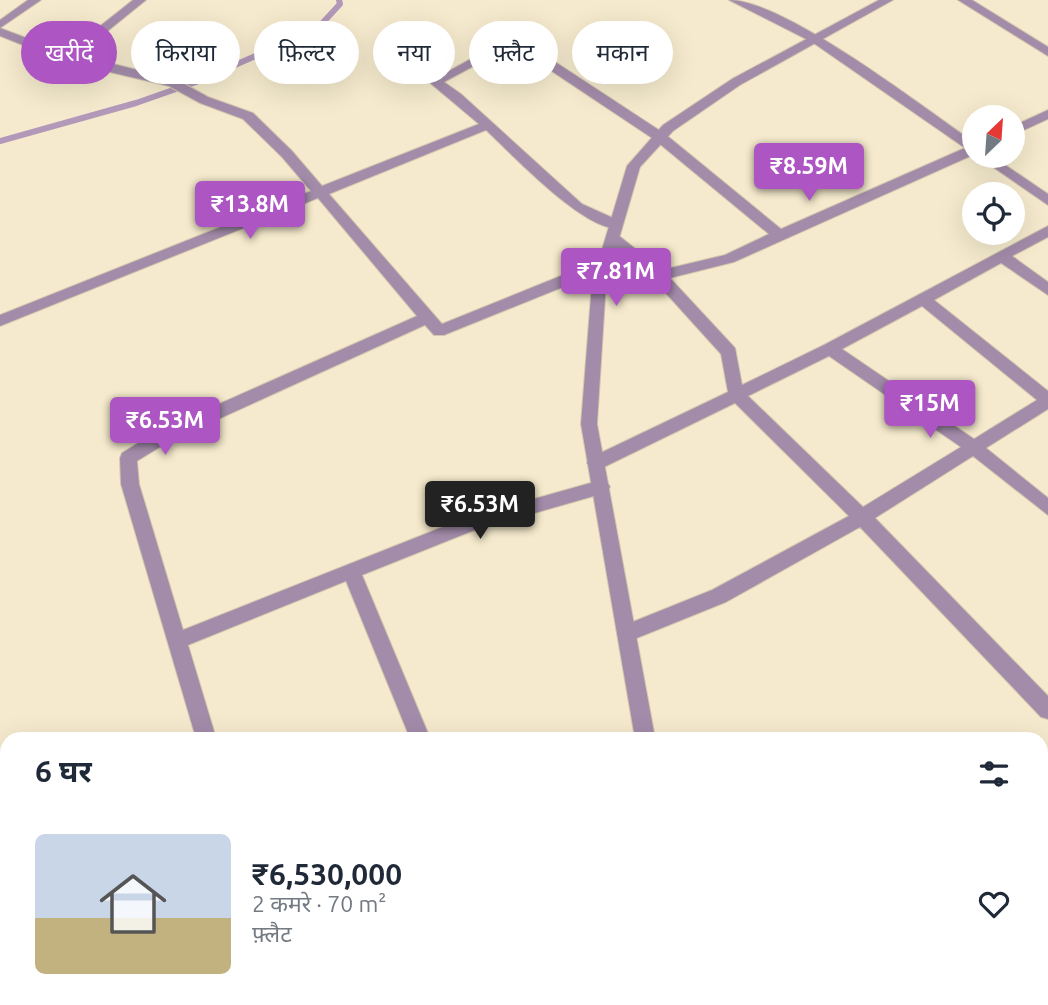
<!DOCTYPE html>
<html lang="hi">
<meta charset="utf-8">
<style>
body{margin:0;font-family:Ubuntu,"Noto Sans Devanagari",sans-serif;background:#f2f2f3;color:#1f2937;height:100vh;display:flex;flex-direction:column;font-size:26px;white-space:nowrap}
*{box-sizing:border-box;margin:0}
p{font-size:23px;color:#747a83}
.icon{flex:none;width:38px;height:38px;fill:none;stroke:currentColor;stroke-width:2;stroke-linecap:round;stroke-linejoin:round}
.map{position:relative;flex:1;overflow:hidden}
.panel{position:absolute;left:0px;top:732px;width:1048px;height:275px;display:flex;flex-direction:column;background:#fff;border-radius:21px 21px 0 0;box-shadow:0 7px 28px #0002}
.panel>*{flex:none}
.top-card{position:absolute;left:21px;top:21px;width:1006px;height:63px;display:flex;gap:14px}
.needle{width:46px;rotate:25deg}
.controls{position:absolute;left:962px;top:105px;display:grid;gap:14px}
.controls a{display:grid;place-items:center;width:63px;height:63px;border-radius:50%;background:#fff;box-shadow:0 7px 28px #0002;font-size:35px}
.price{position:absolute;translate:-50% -60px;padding:0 16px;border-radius:7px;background:#ac55c3;color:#fff;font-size:23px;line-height:46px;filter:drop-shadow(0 2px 4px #0008)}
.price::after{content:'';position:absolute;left:50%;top:42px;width:21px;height:16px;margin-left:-10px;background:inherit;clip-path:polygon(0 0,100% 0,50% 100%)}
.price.active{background:#222;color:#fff}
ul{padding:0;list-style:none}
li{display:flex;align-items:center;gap:21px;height:175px;padding:0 35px}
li+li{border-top:2px solid #e0e1e3}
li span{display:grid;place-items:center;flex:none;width:196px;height:140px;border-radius:10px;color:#555}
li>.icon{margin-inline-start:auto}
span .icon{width:84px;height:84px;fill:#fffc;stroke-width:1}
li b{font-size:30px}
h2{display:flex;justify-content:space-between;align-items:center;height:84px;padding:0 35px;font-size:30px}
.chip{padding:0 24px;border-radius:32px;background:#fff;box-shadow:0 7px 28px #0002;font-size:24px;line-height:63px}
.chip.active{background:#ac55c3;color:#fff}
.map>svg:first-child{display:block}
</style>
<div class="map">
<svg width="1048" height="1005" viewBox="0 0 1048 1005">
<rect width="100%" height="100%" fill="#f5eacd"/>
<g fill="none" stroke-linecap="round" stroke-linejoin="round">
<polyline stroke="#b298b9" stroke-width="6" points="0,141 136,103 196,82 317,29 340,4 339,0"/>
<g stroke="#d1c7ad" stroke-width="2">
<g id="minor">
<polygon points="28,0 41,0 0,28 0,20"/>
<path d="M133 0H146L78 55 177 80 208 97 253 113 292 151 322 186 479 124 429 82 509 38 537 50 665 134 781 229 965 148 812 42 729 0C785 0 924 108 975 143V154L734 262 670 278 735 348 742 385 824 345 1048 226V237L1012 256 1048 282V295L1001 263 934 300 1048 391V409L986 448 1048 498V515L973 456 875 518 1048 696V719L1041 717 860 527 726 602 627 642 620 639 617 633 620 627 712 590 849 516 735 403 602 468H590L587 463 590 458 728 392 721 354 654 280 608 241V235H618L662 270 725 255 769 234 655 140 529 56 509 47 444 82 461 94 582 204 622 222V228C588 236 511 153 486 130L329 194 442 324 600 260H610V268L444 335H434L425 325 168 442 137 461 139 484 183 630 463 519 601 480 607 482 610 487 607 492 601 494 472 531 362 575 430 738H410L346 581 188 645 216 738H196L121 484 120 458 122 453 156 432 417 316 318 198 0 326V315L311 191 282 157 243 119 200 103 169 86 63 61 0 36V28L66 53ZM922 306 1037 400 974 439 842 349ZM829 356 961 447 863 507 748 396Z"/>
<polygon points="958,0 972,0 1048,47 1048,56"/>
<polygon points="1048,110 1048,119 1013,135 1013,126"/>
<polygon points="977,156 992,156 1048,194 1048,205"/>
<polygon points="1048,877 1048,901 1041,904 1041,880"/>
<polygon points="278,999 313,999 310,1005 281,1005"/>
<polygon points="891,999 938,999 941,1005 888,1005"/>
</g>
</g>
<g stroke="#d1c7ad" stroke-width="2">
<g id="tertiary">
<polygon points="879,0 893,0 740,85 673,131 640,167 606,283 597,424 655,738 635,738 581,424 592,283 627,166 663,125 732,79"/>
<polygon points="695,999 719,999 720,1005 696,1005"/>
</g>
</g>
<use href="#minor" fill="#a38caa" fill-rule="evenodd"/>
<use href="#tertiary" fill="#a38caa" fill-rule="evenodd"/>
</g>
</svg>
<div class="controls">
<a><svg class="needle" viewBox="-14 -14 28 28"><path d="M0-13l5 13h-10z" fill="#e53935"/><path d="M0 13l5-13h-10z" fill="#747a83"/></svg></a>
<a><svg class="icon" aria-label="locate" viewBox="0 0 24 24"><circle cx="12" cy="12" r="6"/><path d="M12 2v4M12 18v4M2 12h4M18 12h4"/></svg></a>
</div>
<b class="price" style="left:809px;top:203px">₹8.59M</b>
<b class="price" style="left:250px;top:241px">₹13.8M</b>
<b class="price" style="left:616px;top:308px">₹7.81M</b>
<b class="price" style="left:930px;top:440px">₹15M</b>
<b class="price" style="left:165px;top:457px">₹6.53M</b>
<b class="price active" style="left:480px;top:541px">₹6.53M</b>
<div class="top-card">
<a class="chip active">खरीदें</a>
<a class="chip">किराया</a>
<a class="chip">फ़िल्टर</a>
<a class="chip">नया</a>
<a class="chip">फ़्लैट</a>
<a class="chip">मकान</a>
</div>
<section class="panel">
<h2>6 घर<svg class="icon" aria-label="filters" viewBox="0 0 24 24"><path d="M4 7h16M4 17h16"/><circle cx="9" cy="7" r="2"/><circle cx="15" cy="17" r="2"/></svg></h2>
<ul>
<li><span style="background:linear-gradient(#c9d6e8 60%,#c2b280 0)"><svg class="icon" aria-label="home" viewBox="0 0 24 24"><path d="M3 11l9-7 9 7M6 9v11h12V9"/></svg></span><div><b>₹6,530,000</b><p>2 कमरे · 70 m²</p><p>फ़्लैट</p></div><svg class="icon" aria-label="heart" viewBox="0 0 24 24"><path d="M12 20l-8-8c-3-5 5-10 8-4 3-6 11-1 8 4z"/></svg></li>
</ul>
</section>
</div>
